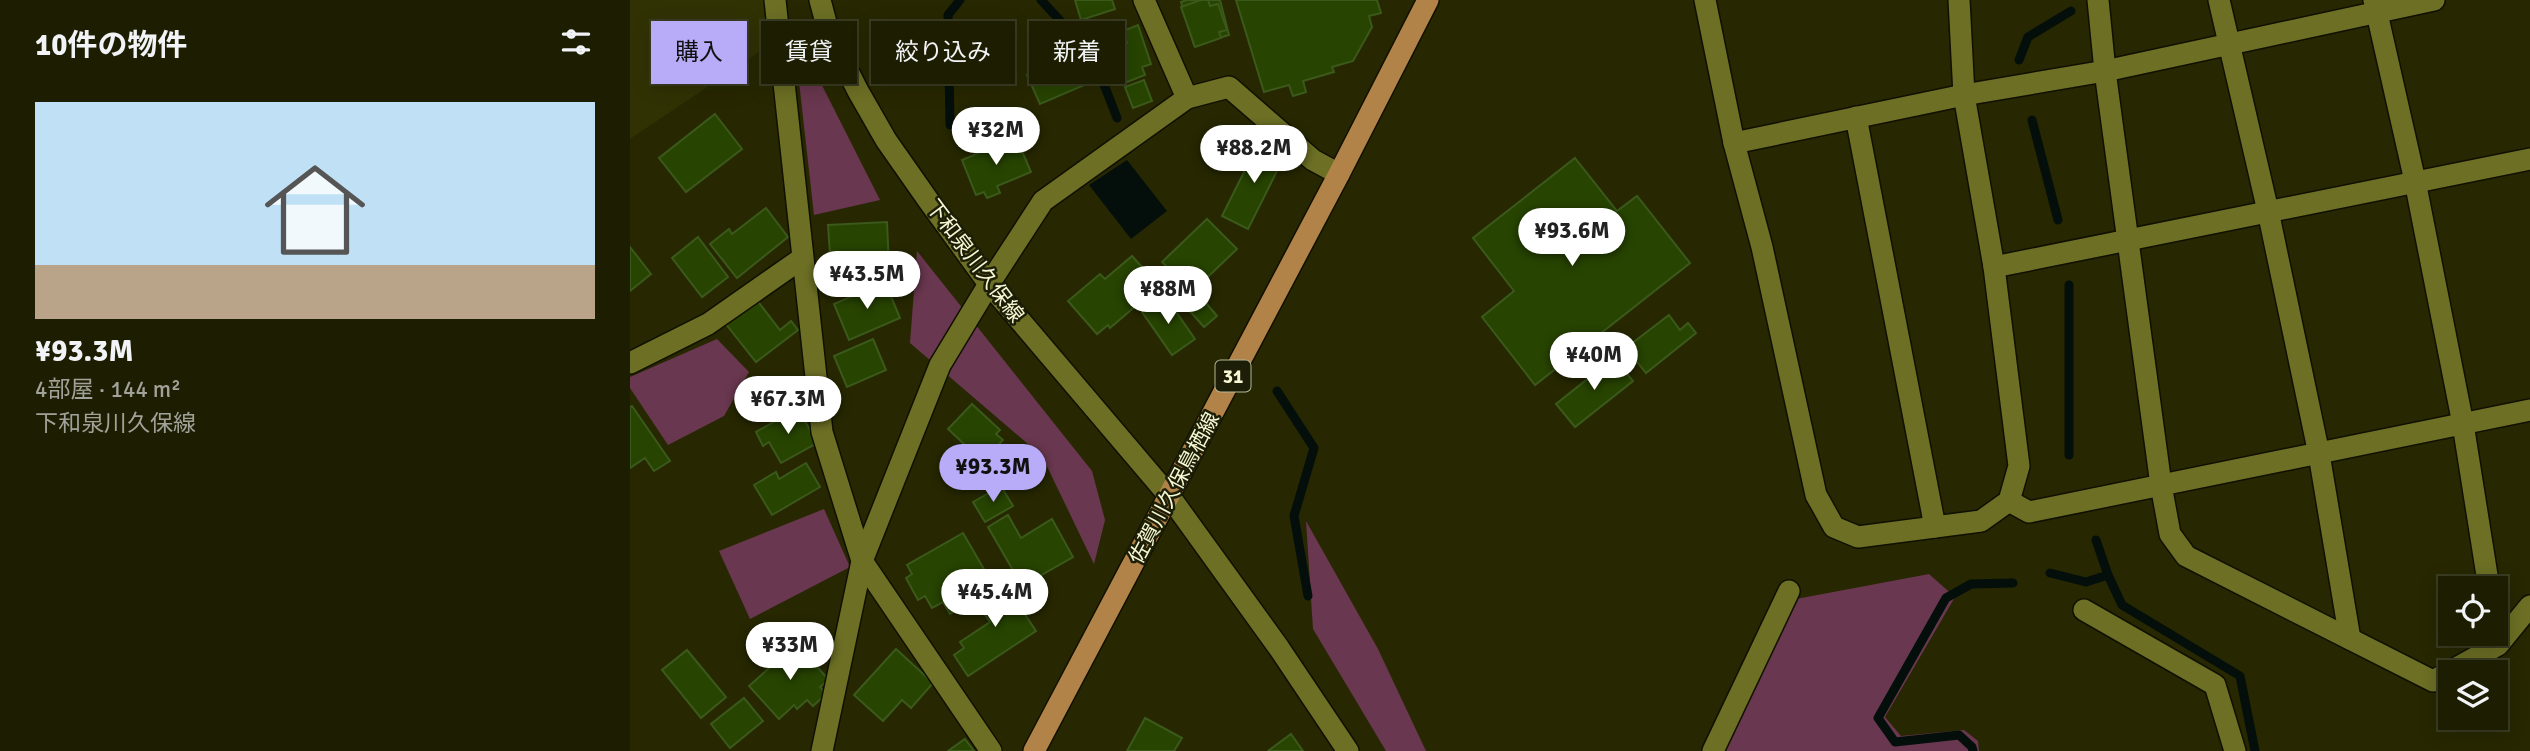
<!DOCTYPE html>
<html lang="ja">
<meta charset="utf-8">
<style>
body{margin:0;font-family:Signika,"Noto Sans JP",sans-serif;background:#25270b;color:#f1f3f6;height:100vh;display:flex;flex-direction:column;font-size:26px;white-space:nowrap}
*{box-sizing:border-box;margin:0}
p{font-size:23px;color:#a0a299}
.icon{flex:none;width:38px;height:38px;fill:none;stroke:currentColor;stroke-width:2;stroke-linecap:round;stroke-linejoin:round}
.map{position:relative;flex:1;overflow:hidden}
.details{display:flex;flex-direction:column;background:#1d1e01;width:630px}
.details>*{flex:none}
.hud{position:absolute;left:21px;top:21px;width:665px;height:63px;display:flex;gap:14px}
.fabs{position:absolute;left:1808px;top:576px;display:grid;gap:14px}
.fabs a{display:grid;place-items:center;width:70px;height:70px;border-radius:0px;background:#1d1e01;box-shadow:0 4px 18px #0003,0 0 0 2px #3b3c23;font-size:35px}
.price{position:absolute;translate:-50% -60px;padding:0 16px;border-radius:24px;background:#fff;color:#222;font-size:23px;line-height:46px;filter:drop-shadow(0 2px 4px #0008)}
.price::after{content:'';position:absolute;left:50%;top:42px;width:21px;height:16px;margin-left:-10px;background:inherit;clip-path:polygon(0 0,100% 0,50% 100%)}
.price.on{background:#b8abf7;color:#111}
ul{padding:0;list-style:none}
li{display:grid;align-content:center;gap:14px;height:371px;padding:0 35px}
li+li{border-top:2px solid #3b3c23}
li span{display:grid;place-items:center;height:217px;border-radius:0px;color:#555}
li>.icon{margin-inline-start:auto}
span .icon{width:126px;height:126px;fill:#fffc;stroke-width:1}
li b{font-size:30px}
h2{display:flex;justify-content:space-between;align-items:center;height:84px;padding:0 35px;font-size:30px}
.pill{padding:0 24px;border-radius:0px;background:#1d1e01;box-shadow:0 4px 18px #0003,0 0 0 2px #3b3c23;font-size:24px;line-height:63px}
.pill.on{background:#b8abf7;color:#111}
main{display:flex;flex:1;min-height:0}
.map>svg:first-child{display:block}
</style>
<main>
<section class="details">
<h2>10件の物件<svg class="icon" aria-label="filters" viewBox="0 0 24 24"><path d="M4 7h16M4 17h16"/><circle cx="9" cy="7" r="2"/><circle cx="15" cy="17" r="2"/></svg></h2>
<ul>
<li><span style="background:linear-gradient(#bfe0f5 75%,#b9a48a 0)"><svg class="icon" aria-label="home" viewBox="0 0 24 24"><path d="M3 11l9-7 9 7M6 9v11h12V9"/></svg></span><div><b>¥93.3M</b><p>4部屋 · 144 m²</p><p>下和泉川久保線</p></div></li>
</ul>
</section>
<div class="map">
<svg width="1900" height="751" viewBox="0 0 1900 751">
<rect width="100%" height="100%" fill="#272801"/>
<polygon fill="#313204" points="0,0 137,0 141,44 0,139"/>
<g fill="#69374f">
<polygon points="163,28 250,200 184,215"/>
<polygon points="287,251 462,471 475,520 464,564 412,456 280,343"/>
<polygon points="87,339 119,372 94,416 38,445 0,388 0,377"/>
<polygon points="194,509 220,567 120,619 89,551"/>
<polygon points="676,521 748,649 796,751 756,751 683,629"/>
<polygon points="1299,574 1325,597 1255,717 1271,736 1334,730 1348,741 1349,751 1094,751 1166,599"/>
</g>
<polygon fill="#040f0b" points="497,160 537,211 501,239 459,185"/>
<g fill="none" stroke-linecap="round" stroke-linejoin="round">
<g stroke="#040f0b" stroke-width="9">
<polyline points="411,0 463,56 487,118"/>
<polyline points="1389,60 1398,37 1441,11"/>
<polyline points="1402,120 1428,220"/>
<polyline points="320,125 318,15 330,0"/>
<polyline points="1439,285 1439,455"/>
<polyline points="647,391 684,448 664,516 678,596"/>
<polyline points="1466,540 1478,575 1492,605 1610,676 1625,751"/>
<polyline points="1420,573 1456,582 1478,575"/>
<polyline points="1343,751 1342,747 1329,735 1265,742 1248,718 1316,598 1341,584 1383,583"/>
</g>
</g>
<g fill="#274400" stroke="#3b591a" stroke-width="2">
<polygon points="445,0 482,0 485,9 451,20"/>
<polygon points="557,0 590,0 599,35 564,45 551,2"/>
<polygon points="571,0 578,0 580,6 588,4 597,30 589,32 591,38 565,47 551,7"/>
<polygon points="606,0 747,0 751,13 739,16 742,27 723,61 702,67 704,72 673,81 676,92 663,96 659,85 634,92"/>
<polygon points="508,25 521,64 512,67 515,75 492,84 480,49 497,43 493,31"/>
<polygon points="445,50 459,83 410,104 397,75 411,68 410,65"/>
<polygon points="514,80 522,101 503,108 495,87"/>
<polygon points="85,114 112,149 56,192 29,158"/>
<polygon points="386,137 401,172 367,186 370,193 357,198 354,192 346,195 332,160"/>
<polygon points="630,140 656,153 618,229 592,216"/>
<polygon points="945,158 987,211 1007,196 1060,263 905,385 852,317 884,291 843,238"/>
<polygon points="136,208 158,237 107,278 80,244 99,229 102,234"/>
<polygon points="577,219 607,249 562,292 532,262"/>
<polygon points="257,222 259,267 229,268 228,252 200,254 198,225"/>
<polygon points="68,237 98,277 72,297 42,258"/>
<polygon points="0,247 21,274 0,291"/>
<polygon points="502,256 529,286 480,328 478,325 467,334 438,301 470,274 475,279"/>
<polygon points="255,282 270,318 219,340 204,304"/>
<polygon points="535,296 565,339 542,355 512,312"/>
<polygon points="571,297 587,316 574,327 558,309"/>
<polygon points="126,299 150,330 161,321 168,330 126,362 95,323"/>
<polygon points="1039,315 1050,330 1058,323 1066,333 1016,373 996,348"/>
<polygon points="243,339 256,370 217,387 204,356"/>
<polygon points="984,358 1003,381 945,427 926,404"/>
<polygon points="342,404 370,430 366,434 373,440 353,461 349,457 343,464 328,450 334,444 318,429"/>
<polygon points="2,406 40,461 24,471 15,458 0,468 0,407"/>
<polygon points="168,408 187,443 151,463 139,442 133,446 126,432"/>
<polygon points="176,463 190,487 142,515 124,485 146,472 149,479"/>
<polygon points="371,486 383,506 355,522 343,502"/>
<polygon points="378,515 391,538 422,519 443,557 392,586 358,527"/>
<polygon points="333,533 358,576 341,585 349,598 320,614 313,602 302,608 295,596 288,600 276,578 282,574 277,565"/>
<polygon points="370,577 406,631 338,676 324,655 334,648 330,642 360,622 346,602 357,595 353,589"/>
<polygon points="166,644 199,680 190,687 196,694 183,706 177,700 167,709 164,705 149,719 119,686 146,662 141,656 152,646 158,652"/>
<polygon points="266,649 303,683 281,708 272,700 253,721 224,695"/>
<polygon points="57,650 96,697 71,718 32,670"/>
<polygon points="114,698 133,721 100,748 81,724"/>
<polygon points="515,718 552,738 544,751 497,751"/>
<polygon points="661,734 673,751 638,751"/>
<polygon points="335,739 344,751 318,751"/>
</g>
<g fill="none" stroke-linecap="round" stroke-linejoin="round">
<g stroke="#101000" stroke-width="24">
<g id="minor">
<polyline points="145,0 192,432 232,561 361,751"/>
<polyline points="190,0 199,34 228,91 256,140 298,200 359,284 540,497 649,648 718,751"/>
<polyline points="1075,0 1104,143 1132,247 1186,495 1204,527 1228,537 1351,521 1379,501 1389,466 1364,267 1334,95 1329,0"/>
<polyline points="1468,0 1475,71 1531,485 1540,534 1556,556 1803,681 1868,645 1900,606"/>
<polyline points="1589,0 1638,211 1689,454 1720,639"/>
<polyline points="1744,0 1785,181 1833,424 1859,588"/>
<polyline points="557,98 599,87 683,160 709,174"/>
<polyline points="1226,117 1305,527"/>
<polyline points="1104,143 1334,95 1475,71 1804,0"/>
<polyline points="1364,267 1900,159"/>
<polyline points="0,363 78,324 171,259"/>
<polyline points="1379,501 1399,512 1900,410"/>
<polyline points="1454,610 1585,685 1605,751"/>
<polyline points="192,751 232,561 310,365 359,284 413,201 557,98 514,0"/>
<polyline points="1083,751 1159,591"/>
</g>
</g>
<g stroke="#101000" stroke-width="24">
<polyline id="major" points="404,751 709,174 798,0"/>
</g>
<use href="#minor" stroke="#6c6f24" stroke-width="21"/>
<use href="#major" stroke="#b28349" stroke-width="21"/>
</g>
<g text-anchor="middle" stroke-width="5" stroke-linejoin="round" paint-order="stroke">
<rect fill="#1d1e07" stroke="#b4b796" stroke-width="2" x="585.5" y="360.5" width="35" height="31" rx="5"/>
<g font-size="19" font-weight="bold" fill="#f5f8d3">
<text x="603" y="383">31</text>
</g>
<g font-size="21" fill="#f5f8d3" stroke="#1d1e07">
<text transform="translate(345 261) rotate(53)" y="7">下和泉川久保線</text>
<text transform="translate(544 488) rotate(-62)" y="7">佐賀川久保鳥栖線</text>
</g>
</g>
</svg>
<div class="fabs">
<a><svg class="icon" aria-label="locate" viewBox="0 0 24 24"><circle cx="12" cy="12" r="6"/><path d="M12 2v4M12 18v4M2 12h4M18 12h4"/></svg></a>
<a><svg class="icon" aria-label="layers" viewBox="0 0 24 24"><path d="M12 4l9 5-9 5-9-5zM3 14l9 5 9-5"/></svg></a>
</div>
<b class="price" style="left:366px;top:167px">¥32M</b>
<b class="price" style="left:624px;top:185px">¥88.2M</b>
<b class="price" style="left:942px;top:268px">¥93.6M</b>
<b class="price" style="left:237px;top:311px">¥43.5M</b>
<b class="price" style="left:538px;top:326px">¥88M</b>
<b class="price" style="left:964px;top:392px">¥40M</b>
<b class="price" style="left:158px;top:436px">¥67.3M</b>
<b class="price on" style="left:363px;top:504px">¥93.3M</b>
<b class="price" style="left:365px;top:629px">¥45.4M</b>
<b class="price" style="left:160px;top:682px">¥33M</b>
<div class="hud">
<a class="pill on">購入</a>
<a class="pill">賃貸</a>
<a class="pill">絞り込み</a>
<a class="pill">新着</a>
</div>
</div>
</main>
